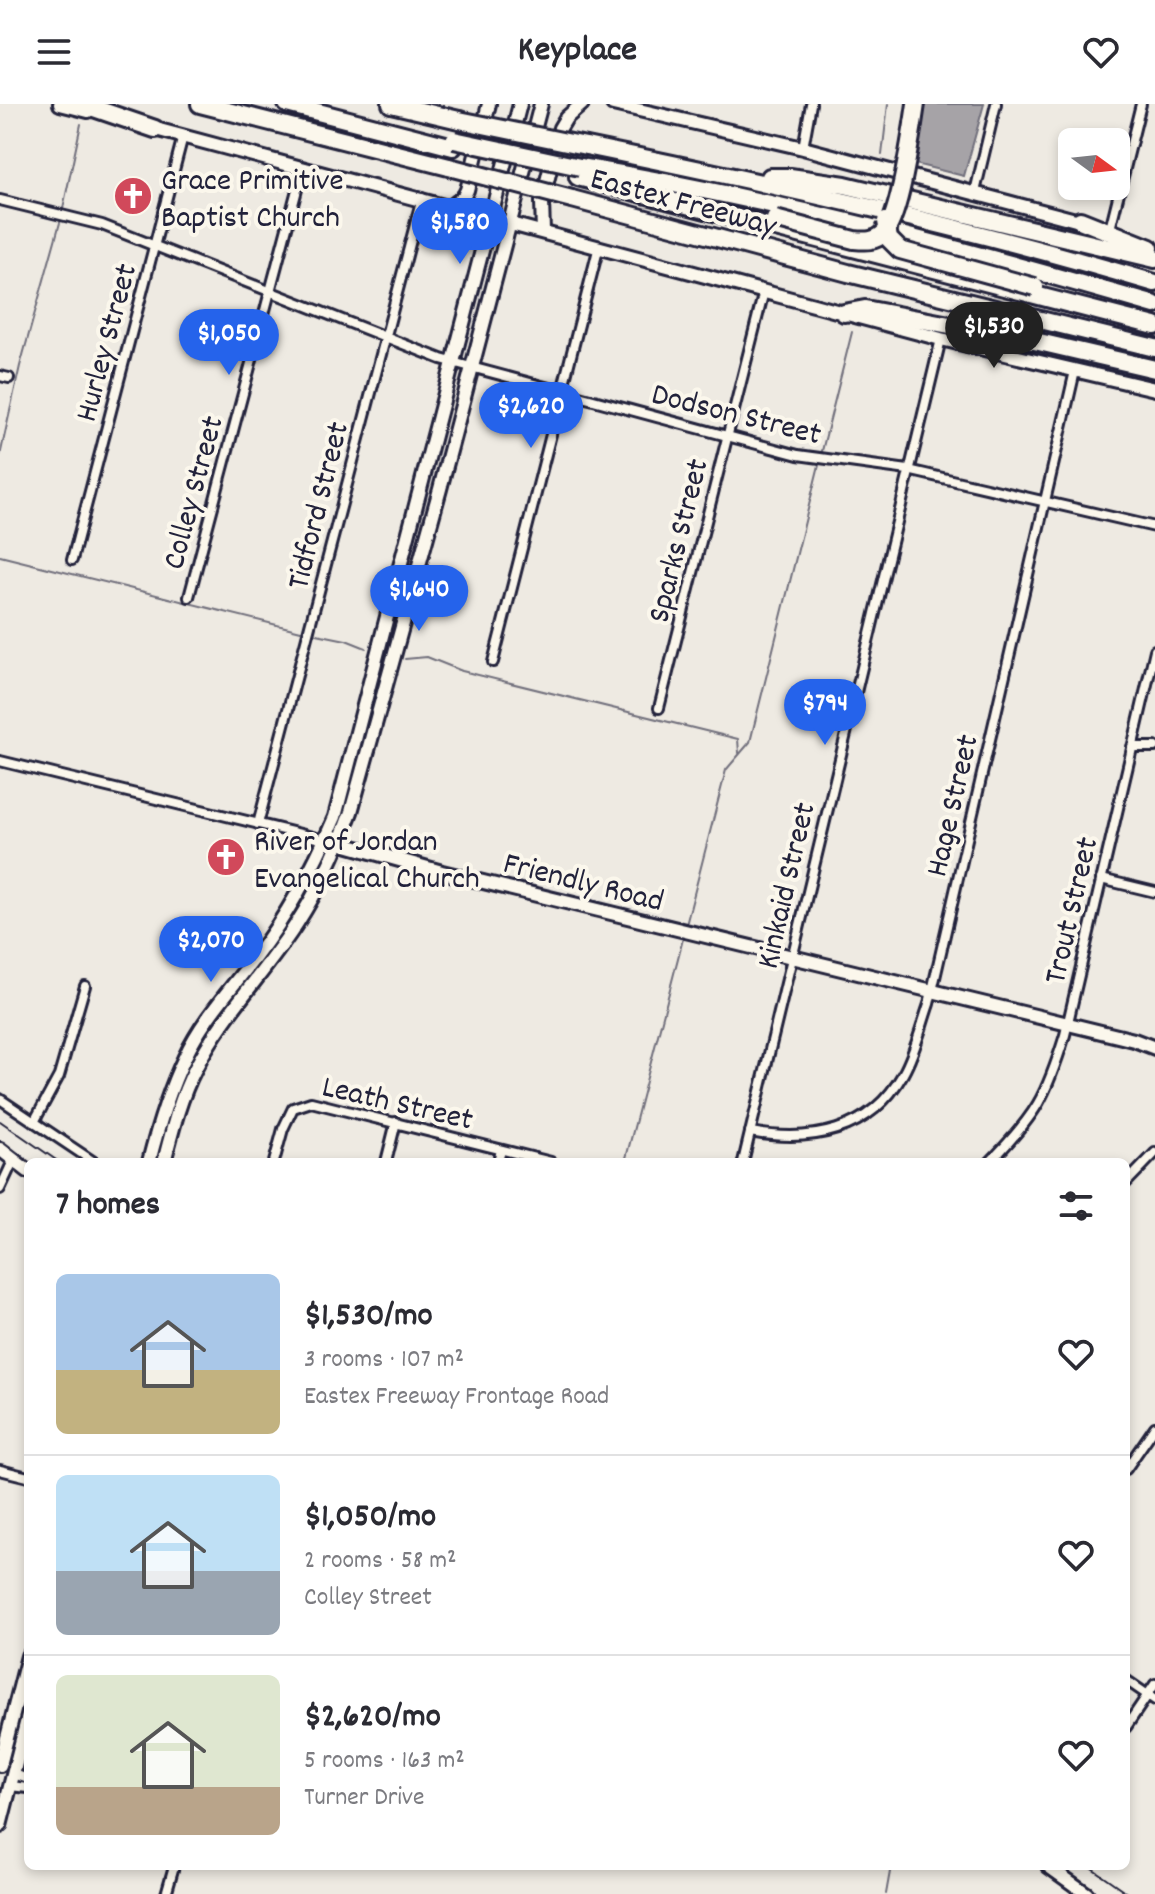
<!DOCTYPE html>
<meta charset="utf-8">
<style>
body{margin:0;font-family:Dekko,sans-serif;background:#f2f2f3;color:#2b2b33;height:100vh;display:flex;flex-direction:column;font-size:30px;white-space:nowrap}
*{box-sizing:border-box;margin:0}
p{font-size:26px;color:#7c7c81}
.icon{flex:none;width:44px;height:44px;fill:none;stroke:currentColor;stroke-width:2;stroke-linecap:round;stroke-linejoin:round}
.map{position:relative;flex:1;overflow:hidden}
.side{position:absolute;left:24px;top:1054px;width:1106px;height:712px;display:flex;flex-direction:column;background:#fff;border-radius:12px;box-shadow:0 4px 12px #0003}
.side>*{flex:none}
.needle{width:52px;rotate:105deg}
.buttons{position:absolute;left:1058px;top:24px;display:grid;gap:16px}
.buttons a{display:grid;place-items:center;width:72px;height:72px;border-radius:12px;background:#fff;box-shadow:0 4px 12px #0003;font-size:40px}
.price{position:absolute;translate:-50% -68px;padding:0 18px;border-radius:28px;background:#2563eb;color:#fff;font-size:26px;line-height:52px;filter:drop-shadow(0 2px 4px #0008)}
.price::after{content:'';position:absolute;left:50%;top:48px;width:24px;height:18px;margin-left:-12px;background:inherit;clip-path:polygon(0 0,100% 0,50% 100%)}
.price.current{background:#222;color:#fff}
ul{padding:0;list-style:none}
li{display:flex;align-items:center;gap:24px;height:200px;padding:0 32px}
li+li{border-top:2px solid #e1e1e2}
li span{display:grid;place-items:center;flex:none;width:224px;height:160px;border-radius:12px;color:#555}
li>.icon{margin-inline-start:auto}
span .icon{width:96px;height:96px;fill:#fffc;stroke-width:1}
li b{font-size:34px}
h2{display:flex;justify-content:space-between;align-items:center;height:96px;padding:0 32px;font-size:34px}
header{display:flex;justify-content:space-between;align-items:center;height:104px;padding:0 32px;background:#fff;font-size:36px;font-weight:800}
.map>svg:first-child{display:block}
</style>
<header><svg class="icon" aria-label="menu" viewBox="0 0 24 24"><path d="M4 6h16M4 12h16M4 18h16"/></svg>Keyplace<svg class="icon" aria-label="heart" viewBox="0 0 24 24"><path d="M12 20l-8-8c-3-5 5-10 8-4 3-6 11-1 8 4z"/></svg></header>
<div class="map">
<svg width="1155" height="1790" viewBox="0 0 1155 1790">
<rect width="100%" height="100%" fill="#eeeae2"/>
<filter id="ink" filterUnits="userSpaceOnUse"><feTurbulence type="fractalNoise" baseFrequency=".0125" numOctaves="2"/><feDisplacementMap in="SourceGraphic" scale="16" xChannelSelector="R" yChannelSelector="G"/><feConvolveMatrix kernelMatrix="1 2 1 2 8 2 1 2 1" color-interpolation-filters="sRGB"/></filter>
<g filter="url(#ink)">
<polygon fill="#a6a3a7" stroke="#716f7c" stroke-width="2" points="923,0 984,0 964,72 911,59"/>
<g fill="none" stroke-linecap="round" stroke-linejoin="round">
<g stroke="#716f7c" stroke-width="2">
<polyline points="882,51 888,0"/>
<polyline points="62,109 81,20"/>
<polyline points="821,351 852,228"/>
<polyline points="0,352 20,262 61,115"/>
<polyline points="0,452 305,528"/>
<polyline points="312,529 346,536 366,544"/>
<polyline points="405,555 427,553 462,567 738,635 739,649"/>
<polyline points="686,821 726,666 750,638 820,357"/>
<polyline points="625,1058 684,831"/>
<polyline points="886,1790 891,1762"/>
</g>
<g stroke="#22223b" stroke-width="14">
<g id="street">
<polyline points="803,44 811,0"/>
<polyline points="975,88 996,0"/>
<polyline points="0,96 102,121 441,255 798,351 908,366 1155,423"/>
<polyline points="1110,125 1141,0"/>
<polyline points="0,272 9,274"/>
<polyline points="72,456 183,32"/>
<polyline points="189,493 303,63"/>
<polyline points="493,558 599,142"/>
<polyline points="659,604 764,187"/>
<polyline points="1132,643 1155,643"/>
<polyline points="0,657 325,736"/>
<polyline points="258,720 422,94"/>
<polyline points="1101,775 1155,788"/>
<polyline points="0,995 94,1058"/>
<polyline points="34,1018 59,972 85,882"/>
<path d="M750 1028C810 1039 870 1029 903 970 915 949 921 923 929 900L1075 267"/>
<polyline points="274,1058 283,1025 293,1004 311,998 551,1058"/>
<polyline points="386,1058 396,1018"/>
<polyline points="498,1058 501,1046"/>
<polyline points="743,1058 941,235"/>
<path d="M990 1058C1036 1011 1046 993 1065 931L1155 546"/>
<polyline points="1126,1079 1155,1049"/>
<polyline points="0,1085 14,1055"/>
<polyline points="1126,1365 1155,1323"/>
<polyline points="0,1366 28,1373"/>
<polyline points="1126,1576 1155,1596"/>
<polyline points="1126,1623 1155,1580"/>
<polyline points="14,1670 28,1675"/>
<polyline points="10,1682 28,1684"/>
<polyline points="166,1790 174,1762"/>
</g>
</g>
<g stroke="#22223b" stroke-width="18">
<g id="secondary">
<polyline points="60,0 88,7"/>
<polyline points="613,0 803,44 1087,119"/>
<polyline points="148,23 941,235 1155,285"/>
<polyline points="452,102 464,92 467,86 489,0"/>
<polyline points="543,127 542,98 560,24 566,14 582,0"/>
<polyline points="332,737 442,768 1134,936 1155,944"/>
<polyline points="0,1045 28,1067"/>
<path d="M149 1058C158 1022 169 986 185 953 202 916 231 885 256 852 289 809 314 762 335 713L520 0"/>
<path d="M164 1058C172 1027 180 994 195 965 222 911 265 869 297 819 319 785 337 746 351 708L440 385 541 0"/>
<polyline points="0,1661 28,1552"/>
<polyline points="0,1722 28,1612"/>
<polyline points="1048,1762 1087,1790"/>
</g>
</g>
<g stroke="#22223b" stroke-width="22">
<g id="highway">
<polyline points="82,0 155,25"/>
<polyline points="200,0 449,63"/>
<polyline points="287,0 453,43"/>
<polyline points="391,0 459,16"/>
<polyline points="913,20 916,0"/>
<path d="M586 42C777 81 968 123 1155 179"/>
<path d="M580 63C775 95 966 146 1155 201"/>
<polyline points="578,73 1155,222"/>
<polyline points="770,73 790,73 845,81 1155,155"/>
<polyline points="572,95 848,169 1155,244"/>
<polyline points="1080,116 1150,144"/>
<polyline points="844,209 865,205 1039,238 1155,265"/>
</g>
</g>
<use href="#street" stroke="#fbf7ec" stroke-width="8"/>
<use href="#secondary" stroke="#fbf7ec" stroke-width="12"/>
<use href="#highway" stroke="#fbf7ec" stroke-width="16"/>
<g stroke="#22223b" stroke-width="2">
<polyline points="0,1017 59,1058"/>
<polyline points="1089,1762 1129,1790"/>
</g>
<g stroke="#22223b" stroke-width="22" stroke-linecap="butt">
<g id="highway-bridge">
<polyline points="459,16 586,42"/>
<polyline points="454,36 580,63"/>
<polyline points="449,63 572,95"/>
<path d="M775 115 854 136C865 137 875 138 884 129 899 114 909 43 913 20"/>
<polyline points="886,117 889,135 900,146 1035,183"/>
</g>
</g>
<use href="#highway-bridge" stroke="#fbf7ec" stroke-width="16"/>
</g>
</g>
<defs>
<g id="church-disc" transform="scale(2)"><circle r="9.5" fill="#d1495b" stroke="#fbf7ec"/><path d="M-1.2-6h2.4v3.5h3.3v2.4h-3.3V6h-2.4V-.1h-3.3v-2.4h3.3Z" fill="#fff"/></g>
</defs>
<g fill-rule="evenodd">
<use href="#church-disc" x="133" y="92"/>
<use href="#church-disc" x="226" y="753"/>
</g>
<g text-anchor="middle" stroke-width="8" stroke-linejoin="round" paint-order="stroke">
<g font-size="32" fill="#22223b" stroke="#fbf7ec" text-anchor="start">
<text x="161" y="85">Grace Primitive<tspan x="161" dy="37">Baptist Church</tspan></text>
<text x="254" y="746">River of Jordan<tspan x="254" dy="37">Evangelical Church</tspan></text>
</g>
<g font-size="32" fill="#22223b" stroke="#fbf7ec">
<text transform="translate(684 96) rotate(15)" y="11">Eastex Freeway</text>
<text transform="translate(104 238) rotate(-75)" y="11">Hurley Street</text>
<text transform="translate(737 308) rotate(14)" y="11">Dodson Street</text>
<text transform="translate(191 388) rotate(-75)" y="11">Colley Street</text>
<text transform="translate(316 401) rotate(-76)" y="11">Tidford Street</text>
<text transform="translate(676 436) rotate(-76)" y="11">Sparks Street</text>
<text transform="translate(950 701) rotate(-77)" y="11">Hage Street</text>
<text transform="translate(584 776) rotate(14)" y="11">Friendly Road</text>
<text transform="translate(784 781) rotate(-77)" y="11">Kinkaid Street</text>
<text transform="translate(1069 806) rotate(-77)" y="11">Trout Street</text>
<text transform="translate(398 997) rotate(13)" y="11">Leath Street</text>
</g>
</g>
</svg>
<div class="buttons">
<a><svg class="needle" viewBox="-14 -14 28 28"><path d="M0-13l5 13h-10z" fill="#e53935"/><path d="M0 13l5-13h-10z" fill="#7c7c81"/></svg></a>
</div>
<b class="price" style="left:460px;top:162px">$1,580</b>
<b class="price current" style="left:994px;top:266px">$1,530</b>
<b class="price" style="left:229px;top:273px">$1,050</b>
<b class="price" style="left:531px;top:346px">$2,620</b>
<b class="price" style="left:419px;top:529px">$1,640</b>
<b class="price" style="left:825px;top:643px">$794</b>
<b class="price" style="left:211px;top:880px">$2,070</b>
<section class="side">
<h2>7 homes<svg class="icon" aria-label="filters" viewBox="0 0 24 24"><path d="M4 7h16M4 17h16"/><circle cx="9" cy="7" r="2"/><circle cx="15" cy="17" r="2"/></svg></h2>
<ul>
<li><span style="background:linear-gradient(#a9c7e8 60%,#c2b280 0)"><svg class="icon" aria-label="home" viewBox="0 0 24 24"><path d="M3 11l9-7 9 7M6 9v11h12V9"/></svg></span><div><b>$1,530/mo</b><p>3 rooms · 107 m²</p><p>Eastex Freeway Frontage Road</p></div><svg class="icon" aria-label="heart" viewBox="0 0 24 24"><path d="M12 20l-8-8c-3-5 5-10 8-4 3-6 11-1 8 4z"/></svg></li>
<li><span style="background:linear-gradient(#bfe0f5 60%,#9aa5b1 0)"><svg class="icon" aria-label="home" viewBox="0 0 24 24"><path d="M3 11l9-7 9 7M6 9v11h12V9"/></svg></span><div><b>$1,050/mo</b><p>2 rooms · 58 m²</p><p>Colley Street</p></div><svg class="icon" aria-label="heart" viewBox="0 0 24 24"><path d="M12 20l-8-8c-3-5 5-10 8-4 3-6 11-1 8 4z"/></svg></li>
<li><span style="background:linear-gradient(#dfe7d0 70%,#b9a48a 0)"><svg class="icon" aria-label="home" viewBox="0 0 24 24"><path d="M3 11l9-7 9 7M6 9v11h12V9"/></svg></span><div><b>$2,620/mo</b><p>5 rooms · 163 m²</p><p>Turner Drive</p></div><svg class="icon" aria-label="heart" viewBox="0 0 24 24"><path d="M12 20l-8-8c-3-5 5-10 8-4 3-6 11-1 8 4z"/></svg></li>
</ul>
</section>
</div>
